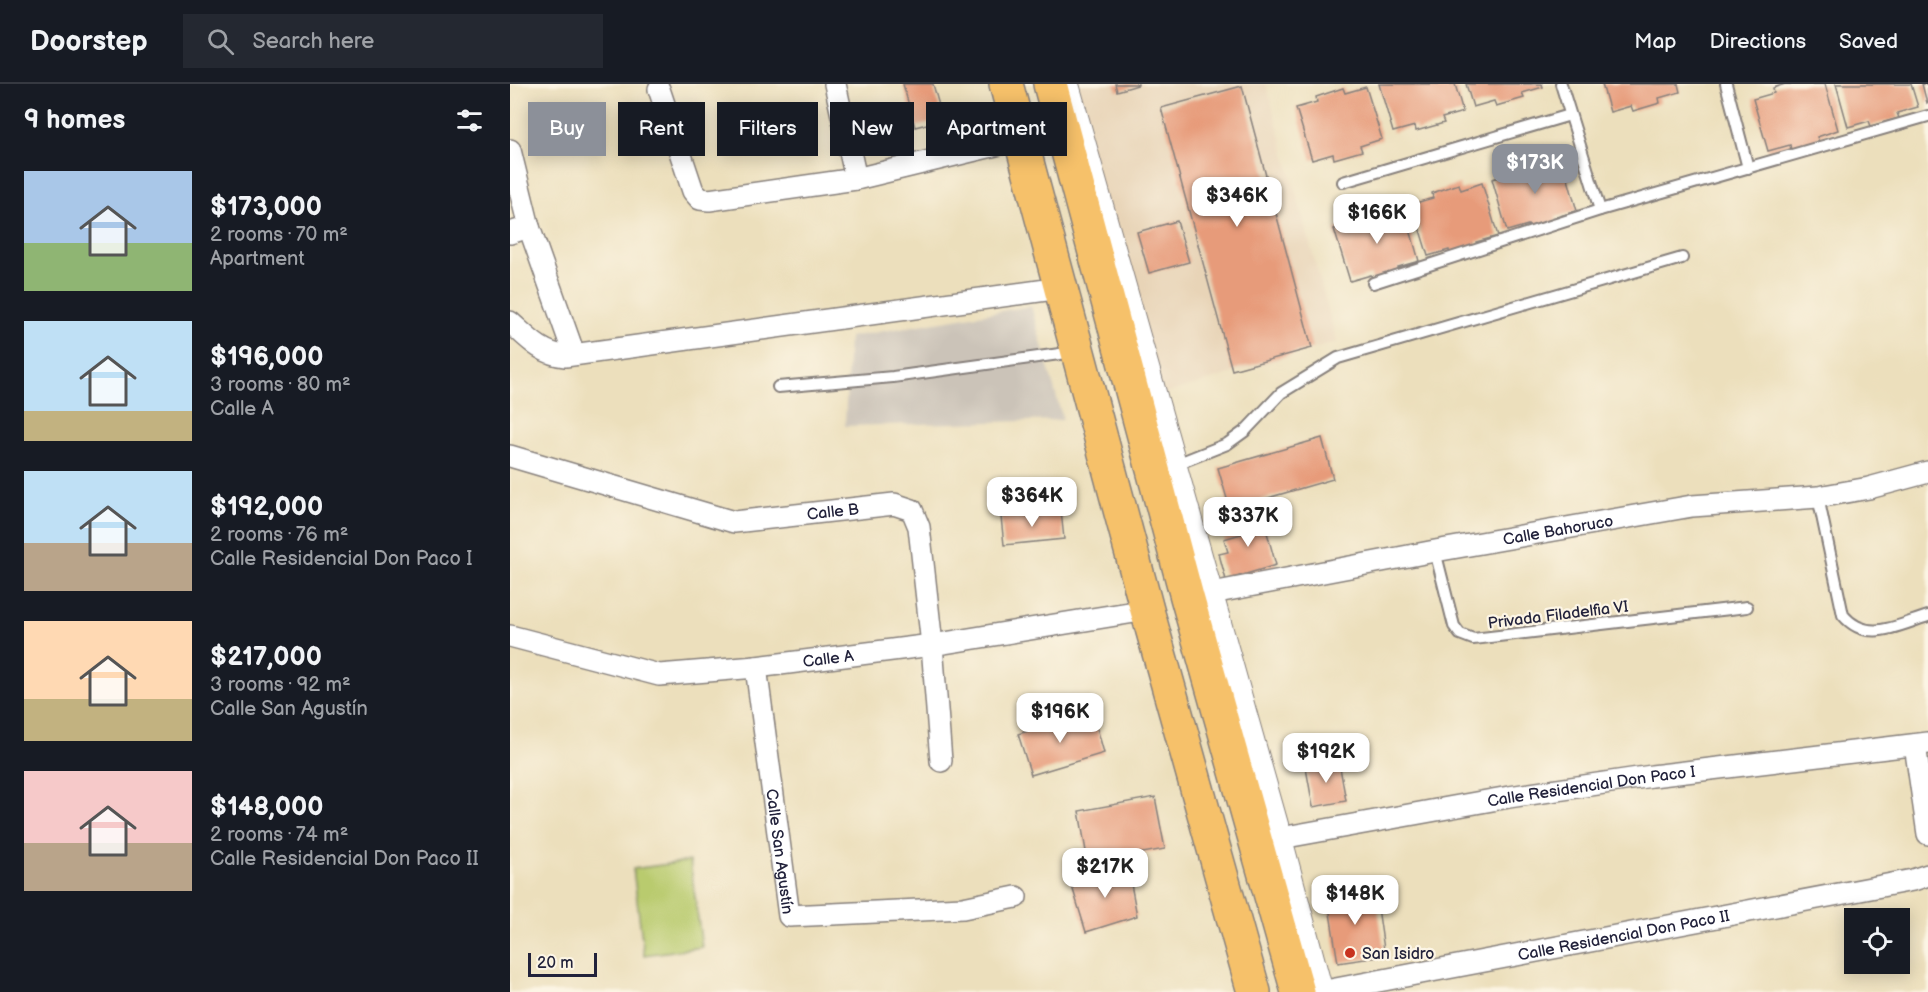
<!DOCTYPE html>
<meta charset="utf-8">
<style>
body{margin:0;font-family:"Balsamiq Sans",sans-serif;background:#242831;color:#f1f3f6;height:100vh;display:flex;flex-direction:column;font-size:22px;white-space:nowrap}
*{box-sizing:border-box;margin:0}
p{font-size:20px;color:#9ea1a6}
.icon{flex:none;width:33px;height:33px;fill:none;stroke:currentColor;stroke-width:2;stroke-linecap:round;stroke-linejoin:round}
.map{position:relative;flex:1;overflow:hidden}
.sheet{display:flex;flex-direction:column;background:#171b24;width:510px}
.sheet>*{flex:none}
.banner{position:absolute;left:18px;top:18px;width:570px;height:54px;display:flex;gap:12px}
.buttons{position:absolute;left:1334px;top:824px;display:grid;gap:12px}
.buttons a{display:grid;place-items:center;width:66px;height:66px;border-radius:0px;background:#171b24;box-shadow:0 3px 15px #0003;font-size:30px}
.scale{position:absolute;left:18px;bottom:15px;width:69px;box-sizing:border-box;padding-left:6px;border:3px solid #22223b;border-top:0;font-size:16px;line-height:21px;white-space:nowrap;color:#22223b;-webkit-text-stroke:4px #fcf5e5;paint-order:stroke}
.price{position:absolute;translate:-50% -51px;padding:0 14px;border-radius:12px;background:#fff;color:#222;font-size:20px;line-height:39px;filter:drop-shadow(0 2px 3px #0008)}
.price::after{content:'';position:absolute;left:50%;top:36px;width:18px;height:14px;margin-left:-9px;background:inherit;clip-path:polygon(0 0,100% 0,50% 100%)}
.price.selected{background:#8c9099;color:#fff}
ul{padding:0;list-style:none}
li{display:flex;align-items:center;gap:18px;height:150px;padding:0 24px}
li span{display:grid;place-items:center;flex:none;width:168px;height:120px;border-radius:0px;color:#555}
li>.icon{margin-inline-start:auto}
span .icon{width:72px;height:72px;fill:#fffc;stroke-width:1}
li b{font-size:26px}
h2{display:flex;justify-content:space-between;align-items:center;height:72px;padding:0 24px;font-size:26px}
.pill{padding:0 21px;border-radius:0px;background:#171b24;box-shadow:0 3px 15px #0003;font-size:21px;line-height:54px}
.pill.selected{background:#8c9099;color:#fff}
header{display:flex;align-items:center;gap:36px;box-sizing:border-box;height:84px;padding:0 30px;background:#171b24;border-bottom:2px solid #363941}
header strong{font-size:28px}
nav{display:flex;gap:33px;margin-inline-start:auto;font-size:21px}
.search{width:420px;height:54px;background:#242831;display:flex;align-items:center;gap:15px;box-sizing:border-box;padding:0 21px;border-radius:0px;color:#9ea1a6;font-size:22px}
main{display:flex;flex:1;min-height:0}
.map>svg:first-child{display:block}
</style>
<header>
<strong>Doorstep</strong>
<div class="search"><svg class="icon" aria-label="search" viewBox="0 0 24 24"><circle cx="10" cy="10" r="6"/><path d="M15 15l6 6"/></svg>Search here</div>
<nav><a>Map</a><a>Directions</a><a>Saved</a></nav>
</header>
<main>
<section class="sheet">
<h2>9 homes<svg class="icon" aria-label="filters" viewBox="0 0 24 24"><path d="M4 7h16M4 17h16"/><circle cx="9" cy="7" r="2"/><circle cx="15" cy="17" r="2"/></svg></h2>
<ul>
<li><span style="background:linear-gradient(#a9c7e8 60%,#8fb573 0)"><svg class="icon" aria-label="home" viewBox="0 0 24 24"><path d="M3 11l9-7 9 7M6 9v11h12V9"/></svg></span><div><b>$173,000</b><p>2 rooms · 70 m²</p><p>Apartment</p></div></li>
<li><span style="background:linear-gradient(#bfe0f5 75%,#c2b280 0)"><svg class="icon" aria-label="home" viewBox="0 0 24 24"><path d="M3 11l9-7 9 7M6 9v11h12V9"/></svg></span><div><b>$196,000</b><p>3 rooms · 80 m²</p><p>Calle A</p></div></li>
<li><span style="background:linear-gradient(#bfe0f5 60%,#b9a48a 0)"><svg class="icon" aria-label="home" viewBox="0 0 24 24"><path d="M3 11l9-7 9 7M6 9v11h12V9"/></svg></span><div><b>$192,000</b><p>2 rooms · 76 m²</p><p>Calle Residencial Don Paco I</p></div></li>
<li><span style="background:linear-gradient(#ffd9b3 65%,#c2b280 0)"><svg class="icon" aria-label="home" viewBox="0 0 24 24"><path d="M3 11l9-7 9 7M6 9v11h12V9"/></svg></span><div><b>$217,000</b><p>3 rooms · 92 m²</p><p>Calle San Agustín</p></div></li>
<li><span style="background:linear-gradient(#f6c9c9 60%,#b9a48a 0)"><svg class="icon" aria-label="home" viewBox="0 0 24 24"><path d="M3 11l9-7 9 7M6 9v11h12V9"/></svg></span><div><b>$148,000</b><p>2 rooms · 74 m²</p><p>Calle Residencial Don Paco II</p></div></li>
</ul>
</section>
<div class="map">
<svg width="1418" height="908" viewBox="0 0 1418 908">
<rect width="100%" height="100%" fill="#fcf5e5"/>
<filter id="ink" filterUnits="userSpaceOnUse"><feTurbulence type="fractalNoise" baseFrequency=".0167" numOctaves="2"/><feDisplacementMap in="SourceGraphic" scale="12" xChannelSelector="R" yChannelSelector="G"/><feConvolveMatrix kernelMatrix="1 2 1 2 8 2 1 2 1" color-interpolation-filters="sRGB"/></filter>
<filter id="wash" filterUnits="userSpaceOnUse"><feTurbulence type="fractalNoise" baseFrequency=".008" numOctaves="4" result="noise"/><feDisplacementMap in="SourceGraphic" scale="24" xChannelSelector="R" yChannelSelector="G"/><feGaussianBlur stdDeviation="1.35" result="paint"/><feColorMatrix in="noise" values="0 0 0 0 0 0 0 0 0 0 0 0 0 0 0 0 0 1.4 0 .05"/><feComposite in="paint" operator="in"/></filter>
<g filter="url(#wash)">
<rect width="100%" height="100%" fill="#ecdfbc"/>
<polygon fill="#e8d4b7" points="541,0 756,0 827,258 624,319"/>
<polygon fill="#cbc3b8" points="521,222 553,336 335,342 339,253"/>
<polygon fill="#b9cb6e" stroke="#6e7654" stroke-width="1.5" points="180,777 192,863 134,871 123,785"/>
<g id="blocks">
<g fill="#e79b7a">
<polygon points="393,0 423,0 433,36 405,43"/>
<polygon points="605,0 628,0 628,1 607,7"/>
<polygon points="869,0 945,0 953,28 932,34 934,39 906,47 905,42 883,48"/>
<polygon points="956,0 1032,0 1033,3 1012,9 1014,14 986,22 984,17 963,23"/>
<polygon points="1092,0 1168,0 1170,8 1149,14 1150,19 1123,27 1121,22 1100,28"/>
<polygon points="1275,0 1315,0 1328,46 1307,53 1309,58 1281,66 1280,61 1258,67 1243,15 1264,9 1263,4"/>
<polygon points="1326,0 1401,0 1408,23 1387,29 1389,34 1361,42 1359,37 1338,43"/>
<polygon points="1412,0 1418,0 1418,18 1417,19"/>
<polygon points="732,2 802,264 722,286 651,24"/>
<polygon points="856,3 872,55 850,62 852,67 824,75 823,70 802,76 786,24 807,18 806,13 833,4 835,9"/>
<polygon points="1052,74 1067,127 1046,133 1047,138 1020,146 1018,141 997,147 982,95 1003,89 1001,84 1029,75 1030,80"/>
<polygon points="972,99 988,152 966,158 968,163 940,171 939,166 918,172 902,120 923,114 922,109 949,100 951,106"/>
<polygon points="894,124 909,177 888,183 890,188 862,196 861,191 840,197 824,145 845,139 844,134 871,125 873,131"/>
<polygon points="667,137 679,178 639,189 627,148"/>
<polygon points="812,354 823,395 720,425 708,384"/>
<polygon points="551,427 554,455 494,461 491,433"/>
<polygon points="751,427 766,481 716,496 709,470 718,468 714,455 731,450 726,434"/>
<polygon points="571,631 575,643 586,640 594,669 521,691 508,650"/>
<polygon points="829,678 836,717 803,723 796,684"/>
<polygon points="645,713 655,765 578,779 569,727"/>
<polygon points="612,783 617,798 621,800 627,832 576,848 561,799"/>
<polygon points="857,803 860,825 868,824 875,872 828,879 817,810"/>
</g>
</g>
</g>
<g filter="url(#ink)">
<use href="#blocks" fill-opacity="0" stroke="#87807c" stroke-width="1.5"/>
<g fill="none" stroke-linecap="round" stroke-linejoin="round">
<g stroke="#87807c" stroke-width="14">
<g id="service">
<polyline points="1051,0 1090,126"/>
<polyline points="1216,0 1238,84"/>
<polyline points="833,98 1060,31"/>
<polyline points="863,199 1090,126 1418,32"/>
<polyline points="268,303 383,293 564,268"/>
<polyline points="664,381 717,360 735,347 771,309 828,274 1172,174"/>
<path d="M1308 413 1333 531C1357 560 1388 541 1418 532"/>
<polyline points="925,467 944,542 950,550 963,555 1237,523"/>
</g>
</g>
<g stroke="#87807c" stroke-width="24">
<g id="minor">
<polyline points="325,0 346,95"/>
<polyline points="149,5 183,107 190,115 199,116 346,95 511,55"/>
<polyline points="0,66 19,143 64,270"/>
<polyline points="0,149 19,143"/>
<path d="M0 238C17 253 31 270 55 272L551 204"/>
<path id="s1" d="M0 372 224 438 384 420 402 426 409 443 422 561 431 677"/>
<path id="s2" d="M686 512 925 467 1182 422 1308 413 1359 404 1418 388"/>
<path id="s3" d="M0 552 149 591 246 583 422 561 637 526"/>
<path id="s4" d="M246 583 279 832 453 824 506 813"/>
<polyline points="1405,661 1418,750"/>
<path id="s5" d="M754 757 999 713 1142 692 1418 659"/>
<path id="s6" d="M810 908 1403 796 1418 791"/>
</g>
</g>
<g stroke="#87807c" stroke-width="28">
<polyline id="tertiary" points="556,1 769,755 810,908"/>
</g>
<g stroke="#87807c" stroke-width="36">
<g id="primary">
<polyline points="496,0 637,526 744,908"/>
<polyline points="540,0 677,513 788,908"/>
</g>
</g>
<use href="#service" stroke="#fff" stroke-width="10"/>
<use href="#minor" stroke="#fff" stroke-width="21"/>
<use href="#tertiary" stroke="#fff" stroke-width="26"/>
<use href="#primary" stroke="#f6c16b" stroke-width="33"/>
</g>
</g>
<circle fill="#c8321e" stroke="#fcf5e5" stroke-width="2" cx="840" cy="869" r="6"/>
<g text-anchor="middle" stroke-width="4.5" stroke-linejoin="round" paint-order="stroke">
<g font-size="16" fill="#22223b" stroke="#fcf5e5">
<text dy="6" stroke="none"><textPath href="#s1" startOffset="333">Calle B</textPath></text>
<text dy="6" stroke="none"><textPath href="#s2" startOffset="368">Calle Bahoruco</textPath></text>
<text transform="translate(1048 530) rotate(-7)" y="6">Privada Filadelfia VI</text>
<text dy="6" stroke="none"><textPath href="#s3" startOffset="324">Calle A</textPath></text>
<text dy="6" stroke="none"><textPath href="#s5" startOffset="332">Calle Residencial Don Paco I</textPath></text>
<text dy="6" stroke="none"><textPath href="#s4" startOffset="186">Calle San Agustín</textPath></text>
<text dy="6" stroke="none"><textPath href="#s6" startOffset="309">Calle Residencial Don Paco II</textPath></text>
</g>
<g font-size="16" fill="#22223b" stroke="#fcf5e5" text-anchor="start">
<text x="852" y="875">San Isidro</text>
</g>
</g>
</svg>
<div class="buttons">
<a><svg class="icon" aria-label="locate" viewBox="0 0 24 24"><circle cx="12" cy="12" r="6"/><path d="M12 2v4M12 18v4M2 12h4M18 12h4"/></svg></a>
</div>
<div class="scale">20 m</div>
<b class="price selected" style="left:1025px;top:111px">$173K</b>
<b class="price" style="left:727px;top:144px">$346K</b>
<b class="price" style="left:867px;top:161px">$166K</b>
<b class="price" style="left:522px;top:444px">$364K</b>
<b class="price" style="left:738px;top:464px">$337K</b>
<b class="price" style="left:550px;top:660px">$196K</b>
<b class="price" style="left:816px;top:700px">$192K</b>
<b class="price" style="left:595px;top:815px">$217K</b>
<b class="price" style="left:845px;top:842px">$148K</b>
<div class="banner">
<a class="pill selected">Buy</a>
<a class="pill">Rent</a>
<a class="pill">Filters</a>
<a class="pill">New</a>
<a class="pill">Apartment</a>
</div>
</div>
</main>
